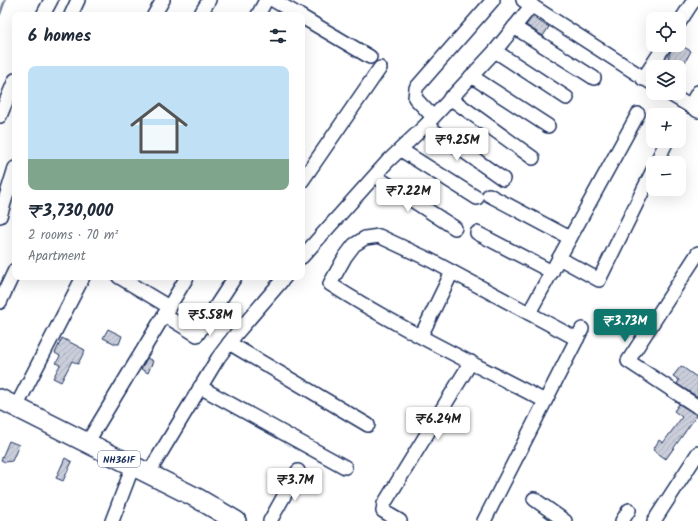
<!DOCTYPE html>
<meta charset="utf-8">
<style>
body{margin:0;font-family:Kalam,sans-serif;background:#f6f6f7;color:#1f2937;height:100vh;display:flex;flex-direction:column;font-size:15px;white-space:nowrap}
*{box-sizing:border-box;margin:0}
p{font-size:13px;color:#747a83}
.icon{flex:none;width:22px;height:22px;fill:none;stroke:currentColor;stroke-width:2;stroke-linecap:round;stroke-linejoin:round}
.map{position:relative;flex:1;overflow:hidden}
.details{position:absolute;left:12px;top:12px;width:293px;height:268px;display:flex;flex-direction:column;background:#fff;border-radius:8px;box-shadow:0 4px 16px #0002}
.details>*{flex:none}
.fabs{position:absolute;left:646px;top:12px;display:grid;gap:8px}
.fabs a{display:grid;place-items:center;width:40px;height:40px;border-radius:8px;background:#fff;box-shadow:0 4px 16px #0002;font-size:20px}
.price{position:absolute;translate:-50% -34px;padding:0 9px;border-radius:4px;background:#fff;color:#222;font-size:13px;line-height:26px;filter:drop-shadow(0 1px 2px #0008)}
.price::after{content:'';position:absolute;left:50%;top:24px;width:12px;height:9px;margin-left:-6px;background:inherit;clip-path:polygon(0 0,100% 0,50% 100%)}
.price.current{background:#0f766e;color:#fff}
ul{padding:0;list-style:none}
li{display:grid;align-content:center;gap:8px;height:212px;padding:0 16px}
li+li{border-top:1px solid #e0e1e3}
li span{display:grid;place-items:center;height:124px;border-radius:8px;color:#555}
li>.icon{margin-inline-start:auto}
span .icon{width:72px;height:72px;fill:#fffc;stroke-width:1}
li b{font-size:17px}
h2{display:flex;justify-content:space-between;align-items:center;height:48px;padding:0 16px;font-size:17px}
.map>svg:first-child{display:block}
</style>
<div class="map">
<svg width="698" height="521" viewBox="0 0 698 521">
<defs>
<pattern id="building-hatch" width="6" height="6" patternUnits="userSpaceOnUse"><rect width="6" height="6" fill="#caceda"/><path d="M-1 1l2-2M0 6l6-6M5 7l2-2" fill="none" stroke="#adb1be"/></pattern>
</defs>
<rect width="100%" height="100%" fill="#fff"/>
<filter id="ink" filterUnits="userSpaceOnUse"><feTurbulence type="fractalNoise" baseFrequency=".025" numOctaves="2"/><feDisplacementMap in="SourceGraphic" scale="8" xChannelSelector="R" yChannelSelector="G"/><feConvolveMatrix kernelMatrix="1 2 1 2 8 2 1 2 1" color-interpolation-filters="sRGB"/></filter>
<g filter="url(#ink)">
<g fill="none" stroke-linecap="round" stroke-linejoin="round">
<polyline stroke="#77839f" stroke-width="2.5" points="0,14 5,0"/>
</g>
<g fill="url(#building-hatch)" stroke="#1b2f5e">
<polygon points="532,17 549,27 543,36 526,25"/>
<polygon points="673,45 680,45 691,51 683,66 668,58"/>
<polygon points="108,329 122,336 119,344 116,344 103,338"/>
<polygon points="62,338 85,350 78,364 72,361 61,382 53,378 60,365 56,363 60,356 55,353"/>
<polygon points="147,358 153,361 148,373 141,369"/>
<polygon points="681,366 698,378 698,397 677,384 679,380 673,376"/>
<polygon points="679,404 697,415 666,459 653,450 659,440 663,443 682,417 674,411"/>
<polygon points="9,441 19,445 12,461 5,462 1,460"/>
<polygon points="65,458 72,462 63,481 56,478"/>
</g>
<g fill="none" stroke-linecap="round" stroke-linejoin="round">
<g stroke="#1b2f5e" stroke-width="16">
<g id="minor">
<polyline points="273,0 299,15"/>
<polyline points="523,0 653,84"/>
<polyline points="43,15 51,0"/>
<polyline points="71,15 78,0"/>
<polyline points="154,15 163,0"/>
<polyline points="200,15 209,0"/>
<polyline points="258,15 266,0"/>
<polyline points="302,17 370,57"/>
<polyline points="679,23 694,0"/>
<polyline points="514,27 594,78"/>
<polyline points="495,51 567,98"/>
<polyline points="471,76 548,126"/>
<polyline points="643,79 665,45"/>
<polyline points="668,93 698,111"/>
<polyline points="450,98 533,158"/>
<polyline points="690,106 698,92"/>
<polyline points="0,116 15,80"/>
<polyline points="433,117 415,98 416,88 493,0"/>
<polyline points="426,125 503,179"/>
<polyline points="401,150 477,198"/>
<polyline points="656,163 667,141"/>
<polyline points="375,176 455,228"/>
<polyline points="302,181 380,68"/>
<polyline points="489,195 570,238"/>
<polyline points="0,216 15,168"/>
<polyline points="477,233 552,272"/>
<polyline points="698,253 628,361 698,407"/>
<polyline points="302,257 387,162 426,125 495,51 532,5"/>
<polyline points="559,258 599,280 653,170"/>
<polyline points="119,277 169,307"/>
<polyline points="0,302 15,270"/>
<polyline points="529,313 638,114"/>
<polyline points="164,315 197,335 235,277"/>
<polyline points="421,336 452,272"/>
<polyline points="229,343 368,425"/>
<polyline points="200,387 345,467"/>
<path d="M545 401C473 363 398 328 330 284L345 257 354 245 365 238 379 236 430 260 577 339"/>
<polyline points="16,407 83,277"/>
<polyline points="87,443 187,277"/>
<polyline points="148,474 218,358 236,334 285,277"/>
<polyline points="534,499 565,521"/>
<polyline points="112,521 133,466"/>
<polyline points="270,521 298,471"/>
<polyline points="400,521 383,511 384,504 471,362"/>
<polyline points="484,521 582,329"/>
<polyline points="622,521 629,510"/>
<polyline points="654,521 698,453"/>
</g>
</g>
<g stroke="#1b2f5e" stroke-width="22">
<polyline id="highway" points="0,399 197,498 236,521"/>
</g>
<use href="#minor" stroke="#fff" stroke-width="13"/>
<use href="#highway" stroke="#fff" stroke-width="19"/>
</g>
</g>
<g text-anchor="middle" stroke-width="3.5" stroke-linejoin="round" paint-order="stroke">
<rect fill="#fff" stroke="#5f6d8e" stroke-width="1" x="98" y="451" width="42" height="16" rx="3"/>
<g font-size="10" font-weight="bold" fill="#1b2f5e">
<text x="119" y="463">NH361F</text>
</g>
</g>
</svg>
<div class="fabs">
<a><svg class="icon" aria-label="locate" viewBox="0 0 24 24"><circle cx="12" cy="12" r="6"/><path d="M12 2v4M12 18v4M2 12h4M18 12h4"/></svg></a>
<a><svg class="icon" aria-label="layers" viewBox="0 0 24 24"><path d="M12 4l9 5-9 5-9-5zM3 14l9 5 9-5"/></svg></a>
<a>+</a>
<a>−</a>
</div>
<b class="price" style="left:457px;top:162px">₹9.25M</b>
<b class="price" style="left:408px;top:213px">₹7.22M</b>
<b class="price" style="left:210px;top:337px">₹5.58M</b>
<b class="price current" style="left:625px;top:343px">₹3.73M</b>
<b class="price" style="left:438px;top:441px">₹6.24M</b>
<b class="price" style="left:295px;top:502px">₹3.7M</b>
<section class="details">
<h2>6 homes<svg class="icon" aria-label="filters" viewBox="0 0 24 24"><path d="M4 7h16M4 17h16"/><circle cx="9" cy="7" r="2"/><circle cx="15" cy="17" r="2"/></svg></h2>
<ul>
<li><span style="background:linear-gradient(#bfe0f5 75%,#7fa58c 0)"><svg class="icon" aria-label="home" viewBox="0 0 24 24"><path d="M3 11l9-7 9 7M6 9v11h12V9"/></svg></span><div><b>₹3,730,000</b><p>2 rooms · 70 m²</p><p>Apartment</p></div></li>
</ul>
</section>
</div>
